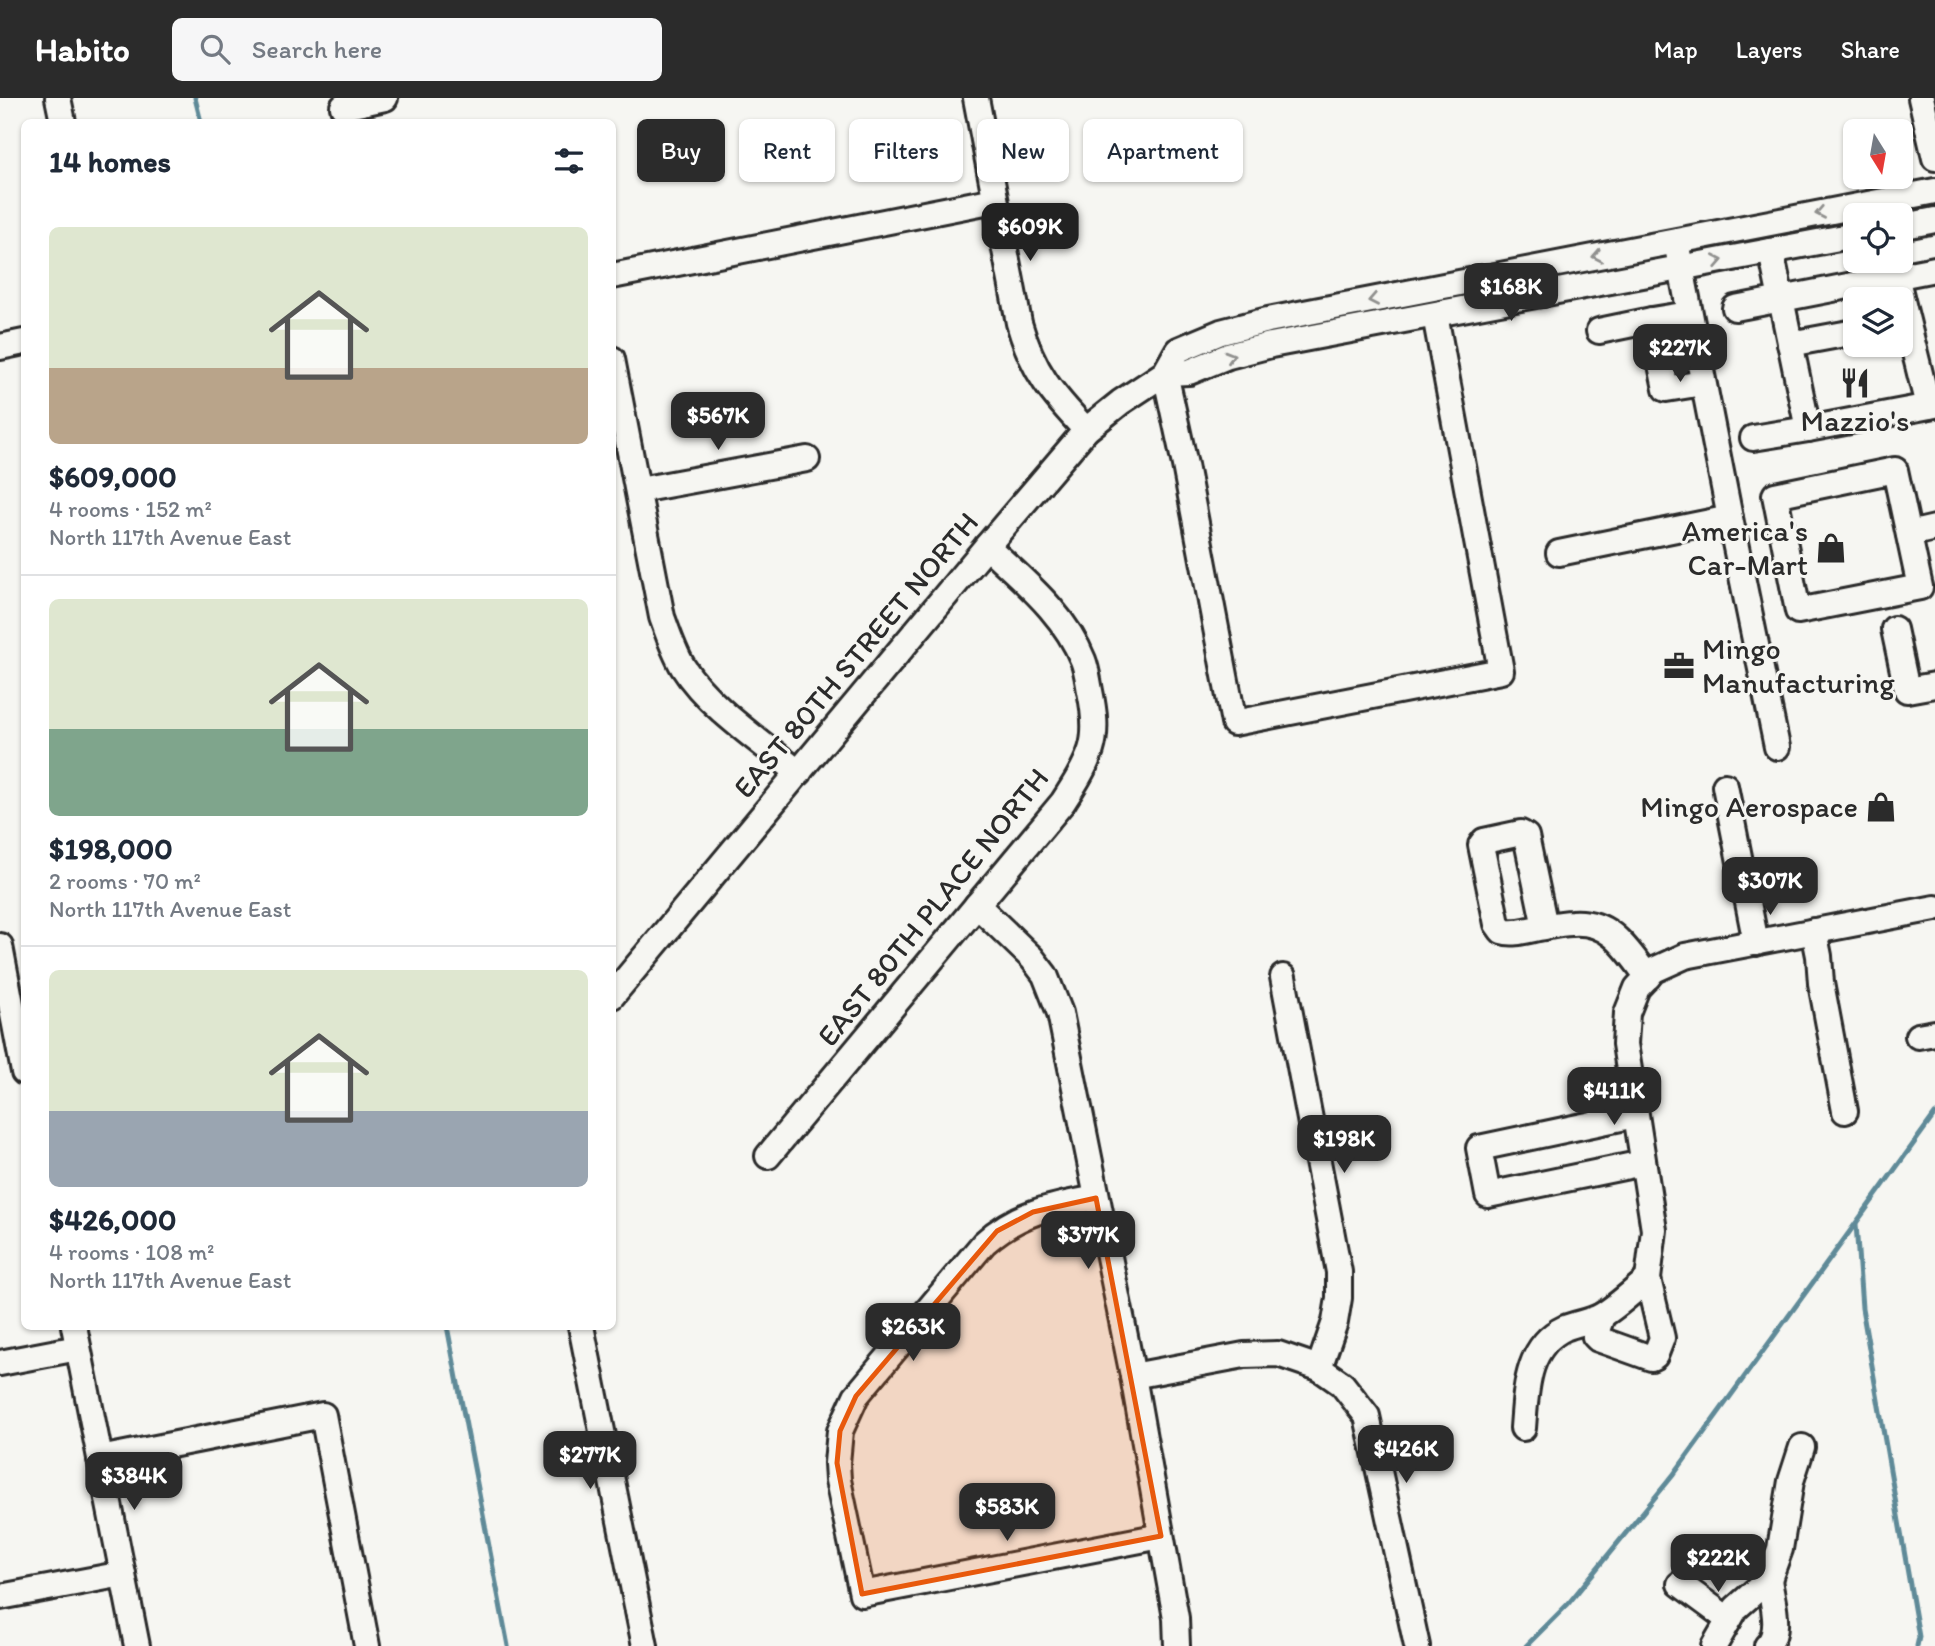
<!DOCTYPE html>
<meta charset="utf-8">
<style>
body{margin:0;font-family:Itim,sans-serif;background:#f6f6f7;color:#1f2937;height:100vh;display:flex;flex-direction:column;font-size:26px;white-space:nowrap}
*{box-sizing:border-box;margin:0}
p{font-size:23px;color:#747a83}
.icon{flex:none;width:38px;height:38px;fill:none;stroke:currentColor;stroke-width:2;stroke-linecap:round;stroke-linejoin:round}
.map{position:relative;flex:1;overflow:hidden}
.drawer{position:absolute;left:21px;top:21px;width:595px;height:1211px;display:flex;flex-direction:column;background:#fff;border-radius:10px;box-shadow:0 2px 5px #0004}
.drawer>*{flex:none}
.hud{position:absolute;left:637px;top:21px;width:665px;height:63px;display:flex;gap:14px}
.needle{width:46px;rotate:169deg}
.tools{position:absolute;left:1843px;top:21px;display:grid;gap:14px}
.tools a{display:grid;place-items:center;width:70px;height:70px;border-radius:10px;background:#fff;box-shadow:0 2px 5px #0004;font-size:35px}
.price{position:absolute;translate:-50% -60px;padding:0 16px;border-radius:14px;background:#2b2b2b;color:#fff;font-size:23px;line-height:46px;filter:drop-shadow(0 2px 4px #0008)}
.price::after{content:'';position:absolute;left:50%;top:42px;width:21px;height:16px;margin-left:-10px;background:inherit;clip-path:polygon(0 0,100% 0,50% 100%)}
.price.active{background:#222;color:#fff}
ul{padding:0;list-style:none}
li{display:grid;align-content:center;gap:14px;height:371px;padding:0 28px}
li+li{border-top:2px solid #e0e1e3}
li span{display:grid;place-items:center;height:217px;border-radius:10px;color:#555}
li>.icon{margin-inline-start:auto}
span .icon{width:126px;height:126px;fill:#fffc;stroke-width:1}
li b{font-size:30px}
h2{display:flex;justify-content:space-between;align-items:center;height:84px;padding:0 28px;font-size:30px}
.tag{padding:0 24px;border-radius:10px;background:#fff;box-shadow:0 2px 5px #0004;font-size:24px;line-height:63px}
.tag.active{background:#2b2b2b;color:#fff}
header{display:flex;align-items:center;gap:42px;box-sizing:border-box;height:98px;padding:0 35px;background:#2b2b2b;color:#fff}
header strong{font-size:33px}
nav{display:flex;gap:38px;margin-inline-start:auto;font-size:24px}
.search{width:490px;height:63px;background:#f6f6f7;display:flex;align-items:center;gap:18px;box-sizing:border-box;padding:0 24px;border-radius:10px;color:#747a83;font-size:26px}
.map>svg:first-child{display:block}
</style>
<header>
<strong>Habito</strong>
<div class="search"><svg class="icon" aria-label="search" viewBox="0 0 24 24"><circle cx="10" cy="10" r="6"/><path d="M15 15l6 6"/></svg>Search here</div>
<nav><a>Map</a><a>Layers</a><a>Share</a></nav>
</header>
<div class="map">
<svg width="1935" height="1548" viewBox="0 0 1935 1548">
<rect width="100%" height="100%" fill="#f6f6f2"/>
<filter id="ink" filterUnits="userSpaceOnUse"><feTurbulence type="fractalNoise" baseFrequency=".0143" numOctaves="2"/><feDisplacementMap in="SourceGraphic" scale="14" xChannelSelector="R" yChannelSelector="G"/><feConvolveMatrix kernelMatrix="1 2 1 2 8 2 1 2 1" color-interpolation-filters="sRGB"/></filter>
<g filter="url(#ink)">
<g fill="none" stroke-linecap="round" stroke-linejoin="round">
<g stroke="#5e8a98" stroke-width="5">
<polyline points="195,0 201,24"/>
<polyline points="1856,1126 1862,1210 1919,1539 1917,1548"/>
<polyline points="447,1228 508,1548"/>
<polyline points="1526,1548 1568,1506 1674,1376 1935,1016"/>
</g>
<g stroke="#2b2b2b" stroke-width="30">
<g id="minor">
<polyline points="58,0 63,24"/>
<path d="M976 0 1019 225C1033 274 1052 296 1086 332"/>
<polyline points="1921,0 1935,60"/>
<polyline points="343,9 385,0"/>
<polyline points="1900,129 1935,122"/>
<polyline points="1771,153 1808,331"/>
<polyline points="1678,154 1730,420 1777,649"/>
<polyline points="612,178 995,102"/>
<polyline points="1896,178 1928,308"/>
<polyline points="1735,210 1935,171"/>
<polyline points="1689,216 1652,222 1666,291 1703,285"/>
<polyline points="1599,233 1652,222"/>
<polyline points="1790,246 1855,234"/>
<polyline points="0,249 24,244"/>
<path d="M612 261 662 519C668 536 674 554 683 569 708 609 763 645 799 675"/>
<polyline points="1165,275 1185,367 1234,625 1501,573 1435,217"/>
<polyline points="1165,275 1189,274 1228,258 1271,247 1855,137"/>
<polyline points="1753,340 1808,331 1935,307"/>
<polygon points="1895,372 1920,489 1798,513 1775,397"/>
<polyline points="639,392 807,361"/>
<polyline points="1909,436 1935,430"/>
<polyline points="1559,455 1730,420"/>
<polyline points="1894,531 1907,592 1935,587"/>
<polyline points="1725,688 1756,845"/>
<polyline points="977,807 1032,860 1045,877 1060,915 1133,1278 1176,1520 1177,1548"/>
<path d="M1545 829 1526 738 1521 735 1484 743 1481 747 1497 826 1502 833C1514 837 1527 832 1539 830 1550 828 1561 825 1572 825 1611 822 1627 852 1648 879"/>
<polyline points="1814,833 1819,858 1821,885 1845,1013"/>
<polyline points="0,848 24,974"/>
<polyline points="1283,879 1339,1174 1339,1200 1335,1224 1319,1270"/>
<polyline points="612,898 987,448 1086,332 1121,304 1165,275 1178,252 1221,234 1268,222 1935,93"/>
<polyline points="1918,938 1935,935"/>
<polyline points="1635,1017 1479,1050 1488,1097 1643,1065"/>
<path d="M768 1058 1063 704C1074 687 1085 670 1091 652 1097 633 1094 612 1090 593 1088 583 1087 572 1083 562 1064 514 1022 482 987 448"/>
<path d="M1096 1100C1053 1108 1018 1114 984 1145L856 1298 840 1333 837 1365 838 1382 862 1496 1161 1438"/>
<polyline points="1602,1218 1595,1238 1598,1241 1651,1260 1655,1258 1662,1240 1648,1181 1654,1132 1625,946 1627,915 1637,890 1654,872 1685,858 1935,810"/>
<polyline points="74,1228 137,1548"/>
<polyline points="581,1228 645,1548"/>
<polyline points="0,1265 78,1250"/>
<polyline points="1133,1278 1244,1257 1278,1256 1319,1270 1342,1286 1367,1318 1417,1548"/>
<path d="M1523 1330C1526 1293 1526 1248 1565 1230 1577 1225 1590 1224 1601 1218 1618 1208 1633 1193 1648 1181"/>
<polyline points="100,1361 323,1317 367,1548"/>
<polyline points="1680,1486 1729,1522"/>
<polyline points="0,1499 123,1476"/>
<polyline points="1714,1548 1736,1510 1769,1481 1780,1451 1791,1383 1802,1349"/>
<path d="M1767 1548C1783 1533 1771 1500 1769 1481"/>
</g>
</g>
<use href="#minor" stroke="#f6f6f2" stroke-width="24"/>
</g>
<defs><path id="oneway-chevron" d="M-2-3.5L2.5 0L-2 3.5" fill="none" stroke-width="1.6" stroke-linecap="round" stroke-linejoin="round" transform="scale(1.75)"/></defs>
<g stroke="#90908e">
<use href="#oneway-chevron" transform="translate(1820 115) rotate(169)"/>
<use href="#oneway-chevron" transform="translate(1597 158) rotate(169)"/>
<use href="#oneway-chevron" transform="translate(1718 163) rotate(-11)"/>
<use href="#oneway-chevron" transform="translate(1373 202) rotate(169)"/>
<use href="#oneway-chevron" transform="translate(1230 258) rotate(-17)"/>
</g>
</g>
<path fill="#e8590c" fill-opacity="0.2" stroke="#e8590c" stroke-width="5" stroke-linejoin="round" d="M1096 1100 1161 1438 862 1496 837 1365 840 1333 856 1298 997 1133 1033 1114Z"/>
<defs>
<g id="restaurant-bare" transform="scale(2.415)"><path d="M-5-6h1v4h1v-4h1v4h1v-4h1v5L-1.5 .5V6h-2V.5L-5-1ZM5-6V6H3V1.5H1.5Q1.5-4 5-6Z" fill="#2b2b2b" stroke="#f6f6f2" stroke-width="2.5" paint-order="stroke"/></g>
<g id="shop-bare" transform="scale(2.415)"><path d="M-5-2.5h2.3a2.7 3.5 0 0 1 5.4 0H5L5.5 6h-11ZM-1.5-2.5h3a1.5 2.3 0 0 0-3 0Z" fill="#2b2b2b" stroke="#f6f6f2" stroke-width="2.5" paint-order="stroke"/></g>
<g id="office-bare" transform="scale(2.415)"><path d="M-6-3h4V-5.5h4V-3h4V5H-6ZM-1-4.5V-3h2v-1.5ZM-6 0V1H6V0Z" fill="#2b2b2b" stroke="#f6f6f2" stroke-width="2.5" paint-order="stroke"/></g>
</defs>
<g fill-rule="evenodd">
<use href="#restaurant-bare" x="1855" y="285"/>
<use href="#shop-bare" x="1831" y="450"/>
<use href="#office-bare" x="1679" y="568"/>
<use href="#shop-bare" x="1881" y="709"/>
</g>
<g text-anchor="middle" stroke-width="6" stroke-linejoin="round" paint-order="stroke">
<g font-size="30" fill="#2b2b2b" stroke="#f6f6f2" text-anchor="end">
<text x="1855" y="333" text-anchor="middle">Mazzio's</text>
<text x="1808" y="443">America's<tspan x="1808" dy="34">Car-Mart</tspan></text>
<text x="1702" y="561" text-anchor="start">Mingo<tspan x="1702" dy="34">Manufacturing</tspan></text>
<text x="1858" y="719">Mingo Aerospace</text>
</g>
<g font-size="30" fill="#2b2b2b" stroke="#f6f6f2">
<text transform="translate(856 557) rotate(-50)" y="10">EAST 80TH STREET NORTH</text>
<text transform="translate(933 809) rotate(-51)" y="10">EAST 80TH PLACE NORTH</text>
</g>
</g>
</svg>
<div class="tools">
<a><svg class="needle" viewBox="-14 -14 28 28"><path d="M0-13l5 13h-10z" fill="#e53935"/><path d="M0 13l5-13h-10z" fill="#747a83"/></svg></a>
<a><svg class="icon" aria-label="locate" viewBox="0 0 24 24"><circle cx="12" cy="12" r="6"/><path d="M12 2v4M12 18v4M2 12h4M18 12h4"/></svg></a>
<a><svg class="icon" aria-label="layers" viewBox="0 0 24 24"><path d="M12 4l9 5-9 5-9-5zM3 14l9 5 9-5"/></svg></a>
</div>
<b class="price active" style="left:1030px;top:165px">$609K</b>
<b class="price" style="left:1511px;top:225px">$168K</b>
<b class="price" style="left:1680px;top:286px">$227K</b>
<b class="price" style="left:718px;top:354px">$567K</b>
<b class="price" style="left:1770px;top:819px">$307K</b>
<b class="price" style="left:1614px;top:1029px">$411K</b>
<b class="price" style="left:1344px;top:1077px">$198K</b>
<b class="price" style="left:1088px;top:1173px">$377K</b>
<b class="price" style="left:913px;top:1265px">$263K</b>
<b class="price" style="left:1406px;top:1387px">$426K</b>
<b class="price" style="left:590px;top:1393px">$277K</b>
<b class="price" style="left:134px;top:1414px">$384K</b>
<b class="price" style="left:1007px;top:1445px">$583K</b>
<b class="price" style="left:1718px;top:1496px">$222K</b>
<div class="hud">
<a class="tag active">Buy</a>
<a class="tag">Rent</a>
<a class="tag">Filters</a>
<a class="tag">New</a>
<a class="tag">Apartment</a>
</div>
<section class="drawer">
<h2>14 homes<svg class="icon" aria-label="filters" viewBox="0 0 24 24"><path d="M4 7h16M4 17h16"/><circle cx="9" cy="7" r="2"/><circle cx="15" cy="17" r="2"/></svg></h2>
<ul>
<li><span style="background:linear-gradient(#dfe7d0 65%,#b9a48a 0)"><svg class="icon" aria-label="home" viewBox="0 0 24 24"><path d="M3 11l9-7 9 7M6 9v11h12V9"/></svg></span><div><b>$609,000</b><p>4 rooms · 152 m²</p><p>North 117th Avenue East</p></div></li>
<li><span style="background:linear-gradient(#dfe7d0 60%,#7fa58c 0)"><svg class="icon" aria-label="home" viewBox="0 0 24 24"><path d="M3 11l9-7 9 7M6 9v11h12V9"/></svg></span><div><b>$198,000</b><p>2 rooms · 70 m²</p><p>North 117th Avenue East</p></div></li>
<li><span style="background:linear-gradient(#dfe7d0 65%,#9aa5b1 0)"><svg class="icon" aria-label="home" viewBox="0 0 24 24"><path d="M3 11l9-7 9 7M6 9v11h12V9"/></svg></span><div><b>$426,000</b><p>4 rooms · 108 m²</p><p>North 117th Avenue East</p></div></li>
</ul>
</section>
</div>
